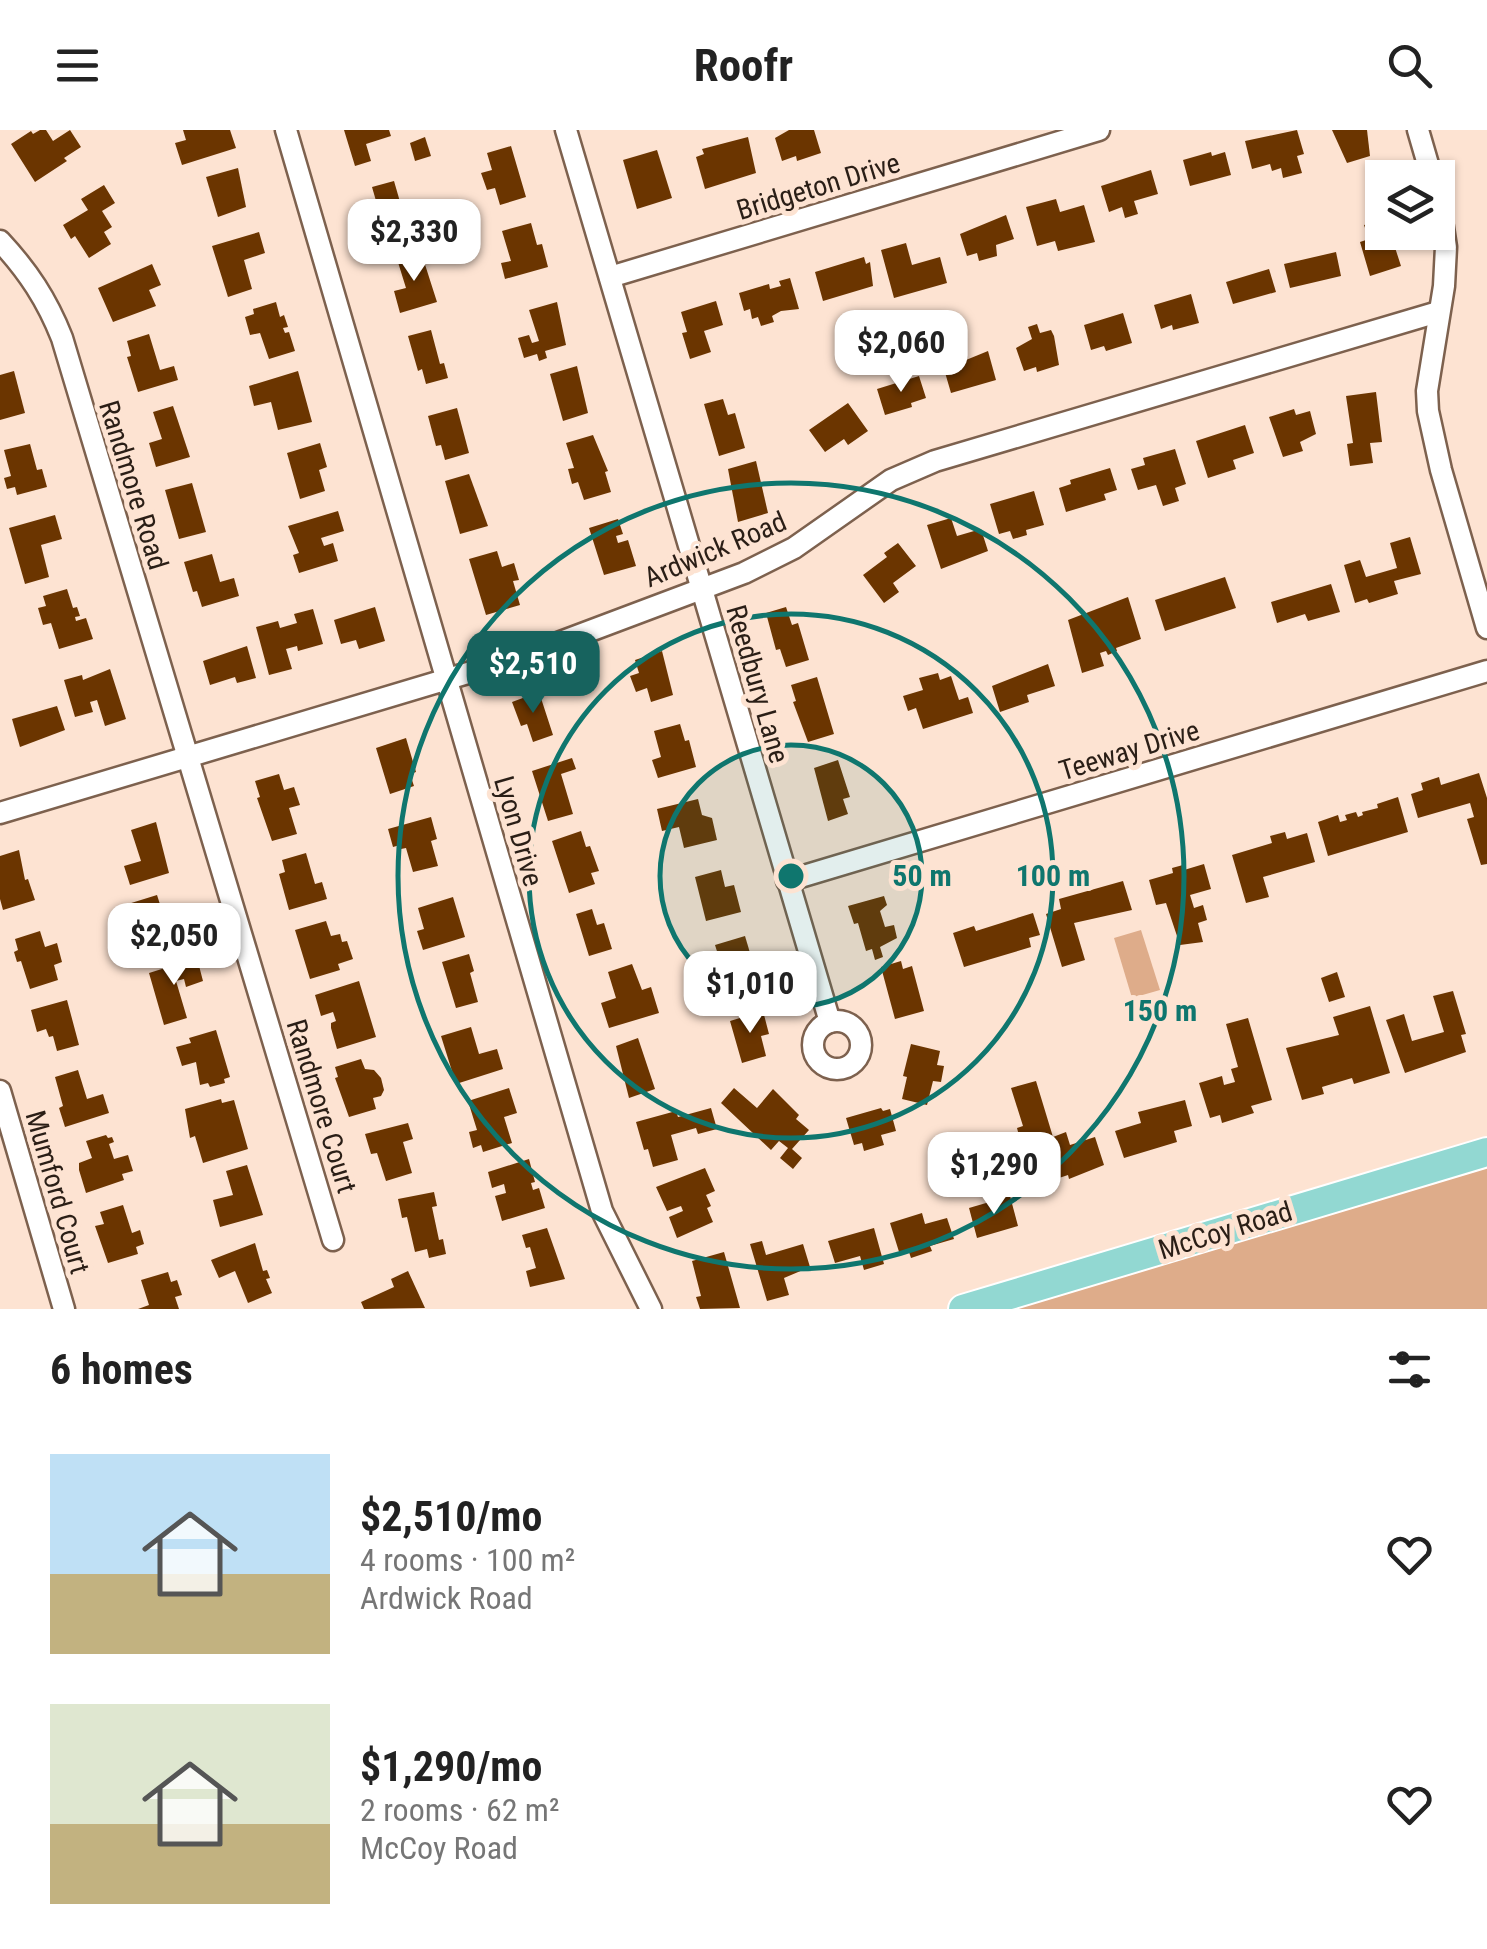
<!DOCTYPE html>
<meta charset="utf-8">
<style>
body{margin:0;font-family:"Roboto Condensed",sans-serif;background:#f6f6f6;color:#222;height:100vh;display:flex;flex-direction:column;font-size:38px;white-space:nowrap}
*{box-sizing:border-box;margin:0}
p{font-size:32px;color:#767676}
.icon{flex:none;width:55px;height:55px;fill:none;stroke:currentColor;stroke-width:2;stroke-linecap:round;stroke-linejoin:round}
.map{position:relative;height:1179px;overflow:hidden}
.side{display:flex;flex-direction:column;background:#fff;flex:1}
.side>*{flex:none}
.tools{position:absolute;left:1365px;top:30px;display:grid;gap:20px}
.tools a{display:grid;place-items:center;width:90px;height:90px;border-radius:0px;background:#fff;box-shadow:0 2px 8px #0004;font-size:50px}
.price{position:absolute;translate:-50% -85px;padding:0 22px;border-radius:20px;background:#fff;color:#222;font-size:32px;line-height:65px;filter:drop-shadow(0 2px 5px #0008)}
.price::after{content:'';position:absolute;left:50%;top:60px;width:30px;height:22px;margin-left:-15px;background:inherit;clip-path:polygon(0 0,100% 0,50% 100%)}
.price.on{background:#17635e;color:#fff}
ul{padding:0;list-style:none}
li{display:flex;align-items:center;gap:30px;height:250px;padding:0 50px}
li span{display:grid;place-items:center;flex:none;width:280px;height:200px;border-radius:0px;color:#555}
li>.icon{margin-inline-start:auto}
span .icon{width:120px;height:120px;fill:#fffc;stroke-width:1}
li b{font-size:42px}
h2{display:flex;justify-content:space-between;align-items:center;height:120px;padding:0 50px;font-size:42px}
header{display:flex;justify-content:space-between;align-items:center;height:130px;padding:0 50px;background:#fff;font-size:45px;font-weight:700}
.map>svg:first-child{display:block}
</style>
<header><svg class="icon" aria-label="menu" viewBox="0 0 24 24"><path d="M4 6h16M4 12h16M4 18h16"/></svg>Roofr<svg class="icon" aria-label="search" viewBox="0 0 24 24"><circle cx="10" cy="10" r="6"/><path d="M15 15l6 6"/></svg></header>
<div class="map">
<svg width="1487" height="1179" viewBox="0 0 1487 1179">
<rect width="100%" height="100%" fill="#fde3d2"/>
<g fill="#deac8a">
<polygon points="1141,800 1160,860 1132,868 1114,808"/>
<polygon points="1487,1038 1487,1179 1015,1179"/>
</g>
<g fill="#6b3500">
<polygon points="40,0 46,0 53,11 70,0 81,17 64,28 67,31 35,52 11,14 31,1 33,4"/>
<polygon points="183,0 230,0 236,18 182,35 175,13 186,10"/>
<polygon points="344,0 389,0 391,6 366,14 371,31 355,36"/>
<polygon points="789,0 814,0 821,23 797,31 796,26 782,31 775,8"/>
<polygon points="1297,0 1304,24 1297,26 1302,43 1283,48 1281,38 1272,41 1270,34 1252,39 1245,11"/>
<polygon points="1332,0 1367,0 1370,26 1347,33"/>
<polygon points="425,7 431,26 415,31 410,13"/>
<polygon points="748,7 756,43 705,59 696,27 704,24 702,19"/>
<polygon points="511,16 526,67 500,75 495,58 487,60 481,43 492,40 487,23"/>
<polygon points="657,20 672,68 637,79 623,30"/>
<polygon points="1211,22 1212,26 1225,22 1231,45 1190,56 1183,30"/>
<polygon points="238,38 246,77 218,87 206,47"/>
<polygon points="1151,40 1158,64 1134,71 1138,84 1125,88 1122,77 1109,82 1101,56"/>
<polygon points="394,51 409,103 387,109 372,57"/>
<polygon points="104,55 115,73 102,81 112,97 104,102 111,114 89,128 75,106 71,109 63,95 88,80 81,69"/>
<polygon points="1056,69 1060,82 1084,75 1095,112 1058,121 1055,111 1037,116 1026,77"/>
<polygon points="1006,85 1014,109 996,115 997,126 979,131 977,123 967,126 960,104"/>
<polygon points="1382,90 1382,102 1390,102 1401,136 1370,146 1360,112 1369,109 1364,95"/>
<polygon points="531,93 537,115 542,114 548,137 505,149 501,133 511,131 502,101"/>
<polygon points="259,102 265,123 244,130 252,159 228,167 212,116"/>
<polygon points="906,113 912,135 940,127 947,153 894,168 881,120"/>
<polygon points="421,122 437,172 400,183 394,161 406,158 397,129"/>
<polygon points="1336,122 1341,146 1290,158 1284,134"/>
<polygon points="864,127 866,134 870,132 873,156 823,171 815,142"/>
<polygon points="152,134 161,155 149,160 156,176 113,192 98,158"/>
<polygon points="1269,139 1276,162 1233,174 1226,152"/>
<polygon points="790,148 799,179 781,181 772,186 774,192 761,196 758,187 752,189 750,179 744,181 739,163 769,154 770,159 781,156 779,151"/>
<polygon points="1191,164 1199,193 1173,200 1172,195 1161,199 1154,175"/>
<polygon points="716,171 723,195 704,201 711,222 690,229 682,203 687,202 681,182"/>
<polygon points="276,172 280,187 284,185 288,197 283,198 285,203 289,202 295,221 269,229 260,203 250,205 245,187 254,184 253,179"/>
<polygon points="557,172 566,215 545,221 547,228 539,231 537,224 524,228 518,208 529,205 532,213 539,211 529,180"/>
<polygon points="1123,183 1132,213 1106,221 1104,216 1091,220 1084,195"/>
<polygon points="1037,194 1040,203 1051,200 1054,206 1059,235 1037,242 1036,237 1024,241 1016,218 1032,209 1028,197"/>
<polygon points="431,200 440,234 444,233 448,248 426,254 422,239 418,241 408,206"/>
<polygon points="149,204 160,240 174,236 178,250 138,262 127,227 131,226 127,211"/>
<polygon points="988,221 996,250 951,263 944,239"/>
<polygon points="577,236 588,283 563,291 550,244"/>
<polygon points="14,241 25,283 0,290 0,245"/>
<polygon points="298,241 312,292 278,300 271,272 254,276 249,256"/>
<polygon points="919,246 926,268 911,273 912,277 885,285 877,259"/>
<polygon points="1376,262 1382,312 1370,313 1373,333 1350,336 1347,314 1353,313 1346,266"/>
<polygon points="723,269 728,285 735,283 745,318 719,326 704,274"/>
<polygon points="848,273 868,301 848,315 844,309 825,322 809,300"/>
<polygon points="173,276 190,327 156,337 149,313 162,309 153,282"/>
<polygon points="457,278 469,323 445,330 441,315 436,316 428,286"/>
<polygon points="1294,279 1296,285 1310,281 1316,304 1300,312 1303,321 1283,327 1269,287"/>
<polygon points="1245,295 1254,323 1233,330 1236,339 1208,348 1196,311"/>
<polygon points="593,305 608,341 605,342 611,362 584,370 578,352 572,354 568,339 574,338 566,313"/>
<polygon points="320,313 327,337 319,340 325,361 300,369 287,323"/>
<polygon points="30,314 37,340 42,339 47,357 17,365 15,357 7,359 4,348 11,346 4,320"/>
<polygon points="1175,319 1186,354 1175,358 1179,371 1163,376 1156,355 1138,360 1131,339 1145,335 1143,328"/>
<polygon points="756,331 768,383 738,392 728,339"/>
<polygon points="1110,338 1117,360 1104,364 1106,370 1066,382 1059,358 1071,354 1070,350"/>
<polygon points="469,344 488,396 460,404 445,351"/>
<polygon points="192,353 206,402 179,409 165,360"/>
<polygon points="1034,361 1044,395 1026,400 1027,405 1013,409 1010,401 999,404 990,374"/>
<polygon points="338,381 344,401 321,408 324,416 333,413 338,431 299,443 293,425 299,423 288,396"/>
<polygon points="55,385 62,409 41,415 49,447 25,454 9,398"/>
<polygon points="951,388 957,406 981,399 988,421 941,439 927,395"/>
<polygon points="618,389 623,404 616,406 618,413 628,410 636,436 604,445 589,398"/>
<polygon points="1410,407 1421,444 1394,451 1398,464 1369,473 1367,469 1355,473 1344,435 1360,430 1366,447 1397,438 1390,413"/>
<polygon points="898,413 916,436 893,453 899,462 884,473 863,445 887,427 884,423"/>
<polygon points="497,421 502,437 514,433 519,450 513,451 520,475 486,485 469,429"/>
<polygon points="212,424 220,452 234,448 239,466 202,477 197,461 193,462 184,432"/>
<polygon points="1225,447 1236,478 1165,501 1155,470"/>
<polygon points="1331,454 1340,482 1308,491 1305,484 1277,493 1271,472"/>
<polygon points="67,459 73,478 77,477 80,486 75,487 76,491 86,488 93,509 59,519 51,493 43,495 38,478 46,476 43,466"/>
<polygon points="1128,467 1141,509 1116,518 1117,521 1108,525 1106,521 1100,523 1104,536 1082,543 1068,490"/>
<polygon points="375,477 385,511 359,519 356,510 341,514 334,490"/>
<polygon points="786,477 792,495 798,493 809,530 786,537 780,519 776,520 766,483"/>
<polygon points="313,479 323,514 298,521 297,516 286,519 292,539 269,545 256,497 278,491 280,498 297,493 294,484"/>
<polygon points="247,516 256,548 237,553 235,547 210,555 203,531"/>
<polygon points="662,521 673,565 651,572 647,558 636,562 630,546 639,543 635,530"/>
<polygon points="1048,534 1055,556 1027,565 1029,572 1000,582 992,556"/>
<polygon points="110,539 126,589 105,596 97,570 90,572 93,582 75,587 64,550 82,545 83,550"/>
<polygon points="938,543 940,550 951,546 959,570 968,567 973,583 923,599 916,578 908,581 903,566 923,560 919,548"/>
<polygon points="817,547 834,604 808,612 793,572 796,571 791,555"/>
<polygon points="539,562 553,605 533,612 527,594 521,596 512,572"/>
<polygon points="57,576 65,600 20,617 12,589"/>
<polygon points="680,594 685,611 689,610 696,637 658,648 652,630 661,627 654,601"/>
<polygon points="406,608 416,642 410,644 414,656 390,664 376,618"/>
<polygon points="572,628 576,639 561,644 573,684 548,691 532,641"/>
<polygon points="838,630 850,667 843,669 848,684 828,691 814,638"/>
<polygon points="1479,643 1487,668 1487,734 1481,735 1467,689 1474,687 1470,673 1418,688 1411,664 1423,660 1421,653 1439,647 1441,655"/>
<polygon points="279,644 284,660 294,657 300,675 289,678 297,704 272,711 257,668 260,667 255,651"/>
<polygon points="1398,667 1408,702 1328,726 1318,692 1338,685 1340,692 1347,690 1345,685 1356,682 1358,687 1363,685 1362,682 1378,678 1377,674"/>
<polygon points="698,669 702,685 712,688 717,710 684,718 679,697 662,701 657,679"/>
<polygon points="431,687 437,709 431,711 438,736 413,742 406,718 401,719 400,715 393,717 388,699"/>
<polygon points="156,692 169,743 130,755 124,736 141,731 131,700"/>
<polygon points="581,701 586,717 590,716 599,741 591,743 595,754 569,763 552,711"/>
<polygon points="1285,702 1287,709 1307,703 1315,732 1263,747 1269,767 1246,773 1232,725 1272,713 1270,706"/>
<polygon points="19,720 25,750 28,749 35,770 3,780 0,769 0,726"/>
<polygon points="306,723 315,754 322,752 327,769 289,780 279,744 285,742 282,730"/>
<polygon points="1204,734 1211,759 1190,765 1194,778 1203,775 1207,790 1198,793 1203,812 1180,815 1166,773 1156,775 1149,750 1173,743 1172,738 1183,735 1184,740"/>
<polygon points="721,740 725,757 734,755 741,782 706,791 695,747"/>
<polygon points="1123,751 1132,780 1074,793 1085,830 1062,837 1046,784 1061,779 1059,769"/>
<polygon points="157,765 166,793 185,787 191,810 142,824 128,774"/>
<polygon points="884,766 887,775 880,781 885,797 894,795 897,808 880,817 883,827 875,830 872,819 866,821 858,793 854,794 848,776"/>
<polygon points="453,767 465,807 423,820 417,801 424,799 418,778"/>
<polygon points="592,779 597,795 604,793 612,819 589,826 576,784"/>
<polygon points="1033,783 1040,805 1029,808 1031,817 964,837 953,803 974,796 976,801"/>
<polygon points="326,791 331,806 340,804 342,812 347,811 353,829 338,834 340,840 310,849 295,800"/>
<polygon points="40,801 45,817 57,813 62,832 54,835 58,850 30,859 21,831 17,832 14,822 18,820 15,809"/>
<polygon points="745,806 758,850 729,859 715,815"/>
<polygon points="469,824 474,841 470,843 478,872 456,878 442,832"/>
<polygon points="197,828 203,851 186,857 184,849 176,851 187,888 164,895 149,843"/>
<polygon points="901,831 903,839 912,836 924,881 895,889 881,837"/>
<polygon points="632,834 642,860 651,857 659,883 609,898 601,873 616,868 608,842"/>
<polygon points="1337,842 1345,867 1329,872 1321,848"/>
<polygon points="359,851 376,907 337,919 331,898 331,893 336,891 333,882 321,886 315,865"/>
<polygon points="1453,861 1466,904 1461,905 1466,922 1405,943 1386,890 1404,884 1412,911 1444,902 1433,866"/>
<polygon points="67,870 79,915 57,921 53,906 49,907 46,899 37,902 31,880"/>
<polygon points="1370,876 1390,943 1354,954 1352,948 1322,957 1324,964 1302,970 1286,918 1339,905 1333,887"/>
<polygon points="763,881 769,904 761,906 766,926 742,933 730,891"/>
<polygon points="1248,888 1272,970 1251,976 1254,983 1222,993 1220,985 1210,988 1199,953 1222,946 1224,955 1235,952 1231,939 1238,937 1226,894"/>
<polygon points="471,897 479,924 497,919 503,939 456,954 441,906"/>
<polygon points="216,900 230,947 224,949 225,953 210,957 208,953 200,955 196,932 182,936 176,917 191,913 189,908"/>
<polygon points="638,908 655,959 629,968 616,916"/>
<polygon points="911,914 940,921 937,935 944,936 941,952 933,951 927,975 902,969 907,947 903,946"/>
<polygon points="361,929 365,939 374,940 381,948 384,960 381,966 373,968 376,979 349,987 335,948 338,947 335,937"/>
<polygon points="78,940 87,969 103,964 109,983 65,997 59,978 63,976 55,947"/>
<polygon points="1036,951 1053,1007 1066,1002 1070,1015 1095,1007 1104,1035 1069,1049 1068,1045 1050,1051 1047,1040 1029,1045 1017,998 1023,996 1011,958"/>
<polygon points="509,958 517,983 504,987 512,1013 483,1022 481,1015 473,1018 469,1002 477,1000 468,971"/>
<polygon points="734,958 757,978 773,959 799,985 796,989 809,1000 792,1019 802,1028 793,1039 780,1028 788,1018 779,1011 771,1020 721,973"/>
<polygon points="221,969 222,973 234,970 248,1019 203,1033 195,1006 190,1008 185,979"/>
<polygon points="1185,970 1192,996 1174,1001 1177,1012 1124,1028 1115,1001 1141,993 1138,982"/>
<polygon points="711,978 717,999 698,1004 696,998 671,1005 678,1030 653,1037 648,1019 644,1020 636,992 676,981 678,987"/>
<polygon points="881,978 883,981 890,979 896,1001 881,1005 884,1015 864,1021 862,1013 854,1015 846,988"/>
<polygon points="408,993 413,1009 403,1012 412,1043 386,1051 377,1023 371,1024 365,1004"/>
<polygon points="106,1005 108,1008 112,1007 114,1012 109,1014 114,1029 128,1025 133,1041 122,1044 124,1050 86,1063 79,1040 79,1033 92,1028 86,1011"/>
<polygon points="529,1029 535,1052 531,1053 533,1060 539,1058 545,1078 502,1091 495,1066 506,1063 504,1054 492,1058 488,1042"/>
<polygon points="247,1035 263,1085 220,1097 213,1070 233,1065 226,1041"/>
<polygon points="705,1038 715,1061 706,1065 711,1076 707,1078 713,1092 677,1108 669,1087 683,1081 681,1076 667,1081 656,1057"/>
<polygon points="434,1062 437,1076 432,1077 439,1110 443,1109 446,1124 429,1128 427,1119 415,1122 407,1087 402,1088 398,1069"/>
<polygon points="1010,1066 1018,1096 977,1108 969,1078"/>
<polygon points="123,1075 132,1103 140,1100 144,1114 136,1117 138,1124 108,1133 95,1096 104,1094 100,1082"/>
<polygon points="922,1083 925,1094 947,1088 954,1109 930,1116 932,1121 911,1128 909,1122 900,1125 890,1093"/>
<polygon points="547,1098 565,1149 530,1157 526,1141 536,1138 530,1117 526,1118 522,1105"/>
<polygon points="874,1098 884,1134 864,1140 860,1126 835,1133 828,1111"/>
<polygon points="762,1111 766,1125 803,1114 810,1137 784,1148 789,1165 767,1171 750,1114"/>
<polygon points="255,1113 263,1141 267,1140 270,1148 266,1149 272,1163 248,1173 235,1141 219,1148 211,1130"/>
<polygon points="724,1122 740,1178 700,1179 696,1167 701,1166 692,1131"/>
<polygon points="408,1141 425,1178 364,1179 361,1172 394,1157 391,1149"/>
<polygon points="168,1142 171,1152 177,1150 182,1165 175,1167 179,1179 138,1179 149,1175 141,1150"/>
</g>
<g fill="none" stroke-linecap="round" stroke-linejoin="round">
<g stroke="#7d614e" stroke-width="25">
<g id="minor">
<polyline points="286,0 602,1081 651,1179"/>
<polyline points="566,0 830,892"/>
<polyline points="1418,0 1432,48"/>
<polyline points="1438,65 1446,117 1444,156 1427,261 1428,281 1441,340 1487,498"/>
<path d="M0 111C28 141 47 170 62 208L333 1110"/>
<polyline points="610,147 1099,0"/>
<polyline points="0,683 518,528 744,443 794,418 891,350 935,331 1438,182"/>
<polyline points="787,751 1487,541"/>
<circle cx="837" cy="915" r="24"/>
<polyline points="0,961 64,1179"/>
</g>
</g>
<g stroke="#fff" stroke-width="32">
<polyline id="major" points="963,1179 1487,1022"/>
</g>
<use href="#minor" stroke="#fff" stroke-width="20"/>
<use href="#major" stroke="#92d8d2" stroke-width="28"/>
</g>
<circle cx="791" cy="746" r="131" fill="#0f766e" fill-opacity=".12"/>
<g fill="none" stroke="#0f766e" stroke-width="5">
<circle cx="791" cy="746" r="131"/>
<circle cx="791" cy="746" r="262"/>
<circle cx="791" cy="746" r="393"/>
</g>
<g text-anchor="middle" stroke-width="10" stroke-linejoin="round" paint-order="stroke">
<g font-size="28" fill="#2a1e16" stroke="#fde3d2">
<text transform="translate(818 56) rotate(-17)" y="10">Bridgeton Drive</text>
<text transform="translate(134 355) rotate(73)" y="10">Randmore Road</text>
<text transform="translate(715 419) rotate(-23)" y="10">Ardwick Road</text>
<text transform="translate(758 554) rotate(74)" y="10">Reedbury Lane</text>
<text transform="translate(1129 620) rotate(-17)" y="10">Teeway Drive</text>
<text transform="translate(519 701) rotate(74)" y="10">Lyon Drive</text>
<text transform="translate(322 976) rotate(73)" y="10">Randmore Court</text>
<text transform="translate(58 1062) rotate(74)" y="10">Mumford Court</text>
<text transform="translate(1225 1100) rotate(-17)" y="10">McCoy Road</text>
</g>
</g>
<circle cx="791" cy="746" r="15" fill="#0f766e" stroke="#fde3d2" stroke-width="5"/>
<g font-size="30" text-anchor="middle" font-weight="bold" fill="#0f766e" stroke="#fde3d2" stroke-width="10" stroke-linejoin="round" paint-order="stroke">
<text x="922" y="756">50 m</text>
<text x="1053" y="756">100 m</text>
<text x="1160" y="891">150 m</text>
</g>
</svg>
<div class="tools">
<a><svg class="icon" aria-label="layers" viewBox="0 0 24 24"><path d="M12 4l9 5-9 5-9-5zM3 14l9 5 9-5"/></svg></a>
</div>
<b class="price" style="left:414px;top:154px">$2,330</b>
<b class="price" style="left:901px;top:265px">$2,060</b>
<b class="price on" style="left:533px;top:586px">$2,510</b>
<b class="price" style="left:174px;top:858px">$2,050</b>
<b class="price" style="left:750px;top:906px">$1,010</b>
<b class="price" style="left:994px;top:1087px">$1,290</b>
</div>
<section class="side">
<h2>6 homes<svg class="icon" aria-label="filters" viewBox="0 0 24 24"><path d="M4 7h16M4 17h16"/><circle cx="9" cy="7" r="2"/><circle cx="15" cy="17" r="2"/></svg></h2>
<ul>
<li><span style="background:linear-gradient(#bfe0f5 60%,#c2b280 0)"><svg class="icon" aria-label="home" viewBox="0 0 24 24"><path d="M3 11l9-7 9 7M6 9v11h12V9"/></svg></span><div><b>$2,510/mo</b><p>4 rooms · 100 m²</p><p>Ardwick Road</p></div><svg class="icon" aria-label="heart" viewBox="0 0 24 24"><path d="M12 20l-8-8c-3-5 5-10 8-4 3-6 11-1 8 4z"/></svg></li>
<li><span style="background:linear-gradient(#dfe7d0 60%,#c2b280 0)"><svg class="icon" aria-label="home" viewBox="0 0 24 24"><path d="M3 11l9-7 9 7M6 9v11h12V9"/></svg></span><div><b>$1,290/mo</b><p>2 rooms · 62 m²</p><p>McCoy Road</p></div><svg class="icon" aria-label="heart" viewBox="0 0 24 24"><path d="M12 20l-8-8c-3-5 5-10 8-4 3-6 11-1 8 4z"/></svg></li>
</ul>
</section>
